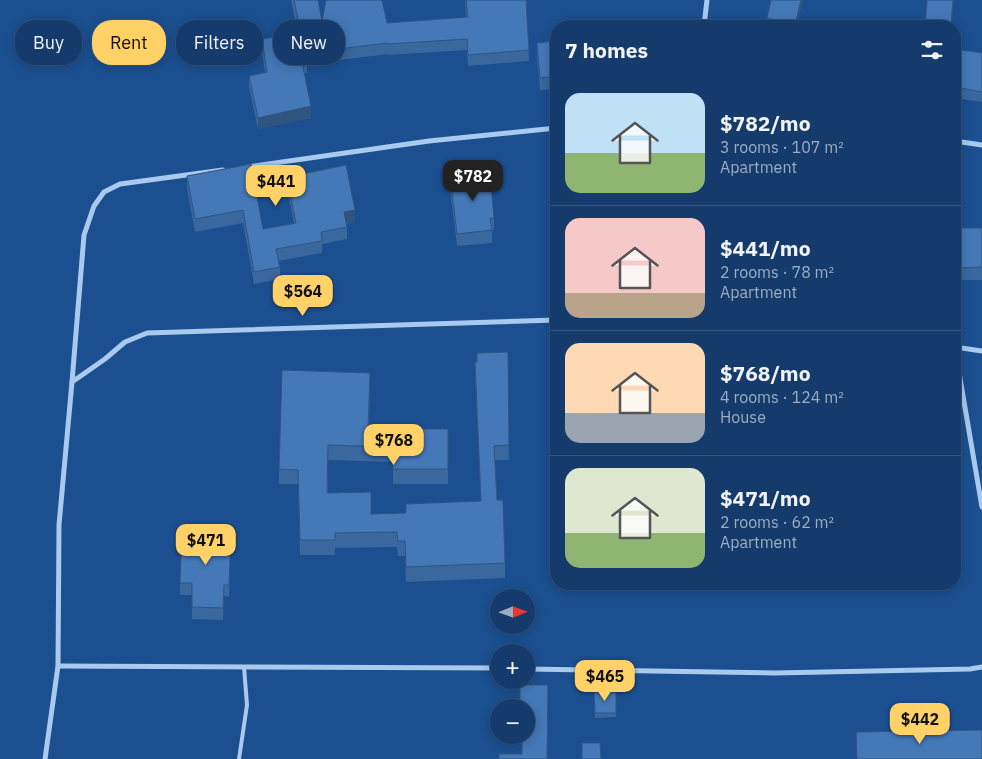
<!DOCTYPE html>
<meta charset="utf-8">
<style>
body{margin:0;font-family:"IBM Plex Sans",sans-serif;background:#214673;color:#f1f3f6;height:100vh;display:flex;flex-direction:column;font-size:19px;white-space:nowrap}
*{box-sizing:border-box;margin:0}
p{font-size:16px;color:#9dadc1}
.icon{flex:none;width:28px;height:28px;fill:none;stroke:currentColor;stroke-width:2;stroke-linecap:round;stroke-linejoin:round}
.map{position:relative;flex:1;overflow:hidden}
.sheet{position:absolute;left:550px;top:20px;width:411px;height:570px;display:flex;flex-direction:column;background:#143b6b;border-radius:20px;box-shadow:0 2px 12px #0003,0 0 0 1px #33557e}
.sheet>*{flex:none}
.guide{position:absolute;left:15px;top:20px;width:460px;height:45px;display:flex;gap:10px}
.needle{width:32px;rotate:89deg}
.controls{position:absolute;left:490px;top:589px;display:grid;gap:10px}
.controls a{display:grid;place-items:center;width:45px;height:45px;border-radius:50%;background:#143b6b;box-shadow:0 2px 12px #0003,0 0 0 1px #33557e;font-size:25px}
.price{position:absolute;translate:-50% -42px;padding:0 11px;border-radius:10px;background:#ffd166;color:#111;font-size:16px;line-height:32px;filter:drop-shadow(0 1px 2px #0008)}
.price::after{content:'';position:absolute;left:50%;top:30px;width:15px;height:11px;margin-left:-8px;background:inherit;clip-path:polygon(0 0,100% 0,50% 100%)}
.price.active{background:#222;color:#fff}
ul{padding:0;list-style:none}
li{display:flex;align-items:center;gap:15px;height:125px;padding:0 15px}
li+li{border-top:1px solid #33557e}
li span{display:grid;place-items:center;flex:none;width:140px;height:100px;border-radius:15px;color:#555}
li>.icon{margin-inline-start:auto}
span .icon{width:60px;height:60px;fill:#fffc;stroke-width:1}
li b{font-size:21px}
h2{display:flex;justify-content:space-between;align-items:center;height:60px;padding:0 15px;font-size:21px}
.chip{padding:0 18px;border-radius:20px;background:#143b6b;box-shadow:0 2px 12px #0003,0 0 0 1px #33557e;font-size:18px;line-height:45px}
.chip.active{background:#ffd166;color:#111}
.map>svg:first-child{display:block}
</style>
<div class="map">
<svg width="982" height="759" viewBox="0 0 982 759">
<rect width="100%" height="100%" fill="#1b4f8f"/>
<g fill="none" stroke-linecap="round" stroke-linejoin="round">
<polyline stroke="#a9c9ee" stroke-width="4" points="239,759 247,705 244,667"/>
<g stroke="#a9c9ee" stroke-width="5">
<polyline points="704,26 707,0"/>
<polyline points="955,141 982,145"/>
<polyline points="247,167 429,141 556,128"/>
<polyline points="955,347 982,351"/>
<polyline points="955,349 982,507"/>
<polyline points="72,382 105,359 125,342 147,333 556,320"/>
<polyline points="58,666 499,668"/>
<polyline points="526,669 775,673 970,669 982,667"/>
<polyline points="45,759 58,666 59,525 72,382 84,235 94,206 104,192 120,184 223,170"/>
</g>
</g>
<g fill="#3a679d">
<polygon points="291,0 318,0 322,21 387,23 466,17 465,0 527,0 527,11 526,12 529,61 468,66 467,50 388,55 388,54 307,64 307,73 304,73 311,118 258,129 249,87 249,76 265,72 262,51 262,39 298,34"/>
<polygon points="771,0 803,0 796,26 767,26 767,18"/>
<polygon points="556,41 556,89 540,90 537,56 537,43"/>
<polygon points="955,49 982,53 982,102 955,98"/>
<polygon points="251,164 263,229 294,223 287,189 287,177 355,222 347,224 347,239 322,244 322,253 278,261 280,267 280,279 254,284 243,223 195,232 187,189 187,176"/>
<polygon points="450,176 494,218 494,230 492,231 492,243 457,246 450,189"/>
<rect x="955" y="228" width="27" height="52"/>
<polygon points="508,352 509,460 495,460 497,500 505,563 505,578 406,582 405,556 398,556 397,547 335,548 335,555 300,555 298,484 279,484 279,469 370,388 369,429 448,429 448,484 393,484 393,462 328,460 328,493 371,514 406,513 481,501 475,377 475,362"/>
<polygon points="231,544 229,597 224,596 223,620 192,619 192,595 180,595 180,583"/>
<polygon points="594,692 616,692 616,717 595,718"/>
</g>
<g fill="#305480">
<polygon points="801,0 803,0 796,26 795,26"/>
<polygon points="953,0 954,0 952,26 951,26"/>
<polygon points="311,106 311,118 258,129 258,118"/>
<polygon points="355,210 355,222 344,224 344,212"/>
</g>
<g fill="#4478b7" stroke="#305480">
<polygon points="294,0 318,0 322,21 326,0 382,0 387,23 468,17 466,0 527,0 526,0 529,50 468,55 467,39 388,44 388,43 306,53 307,61 302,62 311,106 258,118 249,76 267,72 262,39 301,33"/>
<polygon points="771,0 801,0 795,25 767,18"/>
<polygon points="927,0 953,0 951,26 925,26"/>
<polygon points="612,20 661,21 661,26 612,26"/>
<polygon points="556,41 556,76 540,78 537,43"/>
<polygon points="955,49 982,53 982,92 955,87"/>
<polygon points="251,164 263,229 296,223 287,177 346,165 355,210 344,212 347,227 321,232 322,241 276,249 280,267 254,272 243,210 195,219 187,176"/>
<polygon points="490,172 494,218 490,218 492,230 457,234 450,176"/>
<polygon points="955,228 982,228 982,267 955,268"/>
<polygon points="508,352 509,445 494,446 497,500 503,500 505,563 406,567 405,541 398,541 397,532 335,533 335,540 300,540 298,470 279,469 282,370 370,373 368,429 448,429 448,469 393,469 393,447 328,445 327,493 371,492 371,514 406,513 406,504 481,501 475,362 477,362 477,353"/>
<polygon points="182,530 231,532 229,585 224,585 223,608 192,607 192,583 180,583"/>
<polygon points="520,685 548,685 547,759 499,759 499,754 522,754 522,735 526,735 526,708 520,708"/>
<polygon points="594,692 616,692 616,713 595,713"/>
<polygon points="982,730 982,759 857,759 856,732"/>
<polygon points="582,743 600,743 601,759 582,759"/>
</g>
</svg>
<div class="controls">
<a><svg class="needle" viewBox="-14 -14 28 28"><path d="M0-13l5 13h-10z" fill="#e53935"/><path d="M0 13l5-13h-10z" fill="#9dadc1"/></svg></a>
<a>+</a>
<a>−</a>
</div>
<b class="price active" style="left:473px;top:202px">$782</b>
<b class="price" style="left:276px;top:207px">$441</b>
<b class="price" style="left:303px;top:317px">$564</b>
<b class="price" style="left:394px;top:466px">$768</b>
<b class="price" style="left:206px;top:566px">$471</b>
<b class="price" style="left:605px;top:702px">$465</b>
<b class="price" style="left:920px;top:745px">$442</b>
<div class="guide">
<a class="chip">Buy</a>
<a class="chip active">Rent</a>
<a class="chip">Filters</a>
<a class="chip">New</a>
</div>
<section class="sheet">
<h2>7 homes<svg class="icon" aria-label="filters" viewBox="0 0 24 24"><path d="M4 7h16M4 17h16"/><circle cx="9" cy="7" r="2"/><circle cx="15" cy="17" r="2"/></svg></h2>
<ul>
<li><span style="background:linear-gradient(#bfe0f5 60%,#8fb573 0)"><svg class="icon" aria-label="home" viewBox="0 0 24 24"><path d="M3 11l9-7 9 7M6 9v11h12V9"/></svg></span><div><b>$782/mo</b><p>3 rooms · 107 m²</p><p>Apartment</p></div></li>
<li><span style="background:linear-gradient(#f6c9c9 75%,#b9a48a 0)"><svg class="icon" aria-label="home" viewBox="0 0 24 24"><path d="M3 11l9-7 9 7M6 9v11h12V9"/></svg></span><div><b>$441/mo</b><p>2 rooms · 78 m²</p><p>Apartment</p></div></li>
<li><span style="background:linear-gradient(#ffd9b3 70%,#9aa5b1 0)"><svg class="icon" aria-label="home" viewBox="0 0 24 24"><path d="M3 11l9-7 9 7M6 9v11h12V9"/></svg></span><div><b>$768/mo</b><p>4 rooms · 124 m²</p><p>House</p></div></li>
<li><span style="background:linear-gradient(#dfe7d0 65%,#8fb573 0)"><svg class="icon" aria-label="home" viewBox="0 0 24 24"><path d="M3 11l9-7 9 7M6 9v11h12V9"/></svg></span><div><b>$471/mo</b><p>2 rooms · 62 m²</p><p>Apartment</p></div></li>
</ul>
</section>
</div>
